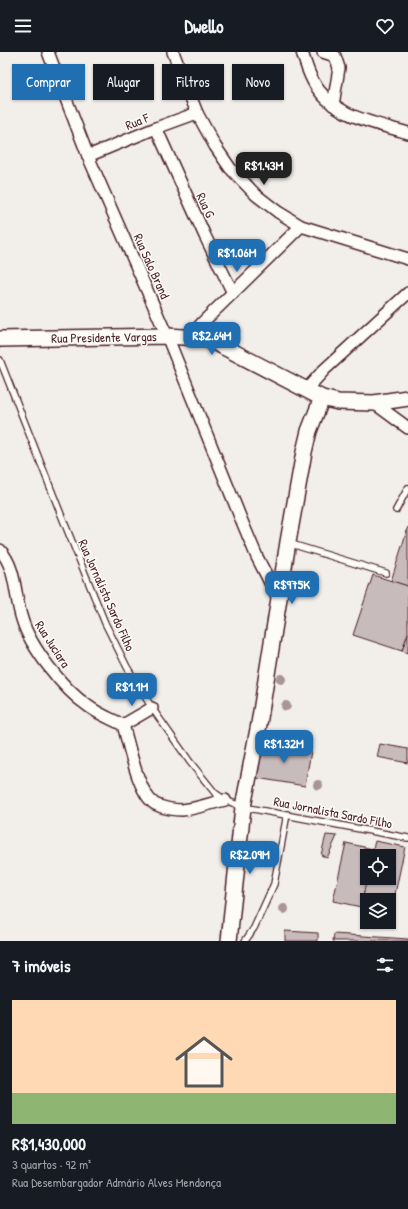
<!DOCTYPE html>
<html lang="pt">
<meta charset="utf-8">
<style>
body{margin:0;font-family:"Patrick Hand",sans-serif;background:#242831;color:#f1f3f6;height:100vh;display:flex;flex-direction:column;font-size:15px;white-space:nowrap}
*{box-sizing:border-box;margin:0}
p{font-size:13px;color:#9ea1a6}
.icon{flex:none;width:22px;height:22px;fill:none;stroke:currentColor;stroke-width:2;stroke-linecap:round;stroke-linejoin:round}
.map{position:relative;height:889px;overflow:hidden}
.drawer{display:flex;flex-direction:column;background:#171b24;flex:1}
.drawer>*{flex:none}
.guide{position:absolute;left:12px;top:12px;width:384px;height:36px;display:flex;gap:8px}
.tools{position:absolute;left:360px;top:797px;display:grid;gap:8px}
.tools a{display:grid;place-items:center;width:36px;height:36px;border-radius:0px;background:#171b24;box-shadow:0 1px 3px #0004;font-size:20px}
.price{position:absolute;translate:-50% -34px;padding:0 9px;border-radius:8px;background:#1f6fb2;color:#fff;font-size:13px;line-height:26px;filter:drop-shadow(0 1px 2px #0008)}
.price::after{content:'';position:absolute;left:50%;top:24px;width:12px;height:9px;margin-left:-6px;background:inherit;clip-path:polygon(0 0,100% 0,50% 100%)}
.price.active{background:#222;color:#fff}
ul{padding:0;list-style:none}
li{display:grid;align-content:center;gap:8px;height:212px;padding:0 12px}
li span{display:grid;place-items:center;height:124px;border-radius:0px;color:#555}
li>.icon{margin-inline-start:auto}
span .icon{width:72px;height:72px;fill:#fffc;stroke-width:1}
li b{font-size:17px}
h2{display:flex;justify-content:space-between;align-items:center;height:48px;padding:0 12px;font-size:17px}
.chip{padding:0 14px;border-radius:0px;background:#171b24;box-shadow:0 1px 3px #0004;font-size:14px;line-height:36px}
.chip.active{background:#1f6fb2;color:#fff}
header{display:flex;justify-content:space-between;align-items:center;height:52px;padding:0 12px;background:#171b24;font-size:18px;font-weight:700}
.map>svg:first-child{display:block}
</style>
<header><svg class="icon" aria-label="menu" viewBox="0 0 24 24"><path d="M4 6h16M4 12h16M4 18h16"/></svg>Dwello<svg class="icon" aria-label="heart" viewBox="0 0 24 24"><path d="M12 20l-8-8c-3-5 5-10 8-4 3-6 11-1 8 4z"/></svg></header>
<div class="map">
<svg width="408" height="889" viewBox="0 0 408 889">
<rect width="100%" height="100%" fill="#f2efeb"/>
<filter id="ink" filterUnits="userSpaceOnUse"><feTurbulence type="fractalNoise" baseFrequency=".025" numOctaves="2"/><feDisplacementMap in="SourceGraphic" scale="8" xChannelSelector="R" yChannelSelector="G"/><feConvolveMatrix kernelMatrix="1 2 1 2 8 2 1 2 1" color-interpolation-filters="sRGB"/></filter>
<g filter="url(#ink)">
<g fill="#c8bbbb" stroke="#4a1f2b">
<polygon points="408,475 408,534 391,529"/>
<polygon points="373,523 408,534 408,581 402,599 353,583"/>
<polygon points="408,581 408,601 402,599"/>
<polygon points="263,691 311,699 305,734 257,726"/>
<polygon points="380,692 408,697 408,711 377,705"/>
<polygon points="326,783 337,784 327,806 321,803"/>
<polygon points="375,789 405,795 391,861 389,861 389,848 367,848 367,856 361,855 367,824 367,826 389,826 389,804 371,804"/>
<polygon points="346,791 373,797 371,804 367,804 367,824 361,855 333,849"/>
<polygon points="285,879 318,881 318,889 285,889"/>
<polygon points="334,882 408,887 408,889 333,889"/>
</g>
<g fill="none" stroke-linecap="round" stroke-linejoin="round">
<g stroke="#4a1f2b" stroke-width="8">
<g id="lane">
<polyline points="0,308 60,460 105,571 127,615 152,656 190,710 215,741 225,748 243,755 408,786"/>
<polyline points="396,458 408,436"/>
<polyline points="288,491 386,521"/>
<polyline points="245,889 254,876 274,832 287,762"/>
</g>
</g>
<g stroke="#4a1f2b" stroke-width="14">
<g id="street">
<polyline points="48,0 88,104 167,284 241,467 257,505 279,548"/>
<polyline points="173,0 197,61 215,94 230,116 256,143 278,160 301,174 408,207"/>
<path d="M302 0C305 10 308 20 313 29 332 65 373 70 408 81"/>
<polyline points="323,0 335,4 339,16 333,53"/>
<polyline points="156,76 205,184 233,241"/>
<polyline points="88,104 156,76 197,61"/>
<polyline points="190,285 202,271 301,174"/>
<polyline points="306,338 324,318 408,241"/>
<polyline points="374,351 408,376"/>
<path d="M0 498C17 517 14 543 22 567 30 595 64 638 88 654 98 662 112 667 123 673 129 692 138 742 155 752 162 756 174 758 182 758 196 757 211 751 225 748"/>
<polyline points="123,673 152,656"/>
</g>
</g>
<g stroke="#4a1f2b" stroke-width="18">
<g id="secondary">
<polyline points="0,287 167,284 199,286 209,288 222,294 322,346 338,350 374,351 408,346"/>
<polyline points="229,889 243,755 259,672 288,490 304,400 309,379 322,346"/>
</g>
</g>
<use href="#lane" stroke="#fdfcf7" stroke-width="5.5"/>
<use href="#street" stroke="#fdfcf7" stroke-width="11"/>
<use href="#secondary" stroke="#fdfcf7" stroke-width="15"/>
</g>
<g fill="#a99598">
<circle cx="281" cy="627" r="5"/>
<circle cx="286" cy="654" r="5"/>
<circle cx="318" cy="733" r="5"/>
<circle cx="284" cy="857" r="5"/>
</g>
</g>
<g text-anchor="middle" stroke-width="3" stroke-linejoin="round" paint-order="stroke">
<g font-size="13" fill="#4a1f2b" stroke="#fdfcf7">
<text transform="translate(137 69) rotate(-22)" y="5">Rua F</text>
<text transform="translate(206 153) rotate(65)" y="5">Rua G</text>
<text transform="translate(152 214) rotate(66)" y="5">Rua Salo Brand</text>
<text transform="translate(104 285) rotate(-1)" y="5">Rua Presidente Vargas</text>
<text transform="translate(107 543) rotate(66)" y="5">Rua Jornalista Sardo Filho</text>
<text transform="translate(53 592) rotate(57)" y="5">Rua Juciara</text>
<text transform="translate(333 760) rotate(11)" y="5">Rua Jornalista Sardo Filho</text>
</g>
</g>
</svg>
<div class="tools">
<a><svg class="icon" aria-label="locate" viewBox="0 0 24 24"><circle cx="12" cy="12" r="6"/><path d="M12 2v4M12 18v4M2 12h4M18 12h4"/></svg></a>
<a><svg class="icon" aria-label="layers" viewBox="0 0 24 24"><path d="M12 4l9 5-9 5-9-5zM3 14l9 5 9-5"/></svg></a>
</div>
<b class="price active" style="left:264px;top:134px">R$1.43M</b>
<b class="price" style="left:237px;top:221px">R$1.06M</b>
<b class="price" style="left:212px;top:304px">R$2.64M</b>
<b class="price" style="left:292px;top:553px">R$975K</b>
<b class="price" style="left:132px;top:655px">R$1.1M</b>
<b class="price" style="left:284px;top:712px">R$1.32M</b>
<b class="price" style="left:250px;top:823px">R$2.09M</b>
<div class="guide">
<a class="chip active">Comprar</a>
<a class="chip">Alugar</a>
<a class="chip">Filtros</a>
<a class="chip">Novo</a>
</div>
</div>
<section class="drawer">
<h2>7 imóveis<svg class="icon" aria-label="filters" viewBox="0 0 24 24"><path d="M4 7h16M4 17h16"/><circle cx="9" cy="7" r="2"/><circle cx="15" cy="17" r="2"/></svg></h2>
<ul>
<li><span style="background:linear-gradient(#ffd9b3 75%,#8fb573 0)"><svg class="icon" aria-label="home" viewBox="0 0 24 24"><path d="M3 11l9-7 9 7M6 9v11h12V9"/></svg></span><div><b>R$1,430,000</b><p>3 quartos · 92 m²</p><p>Rua Desembargador Admário Alves Mendonça</p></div></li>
</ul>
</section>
